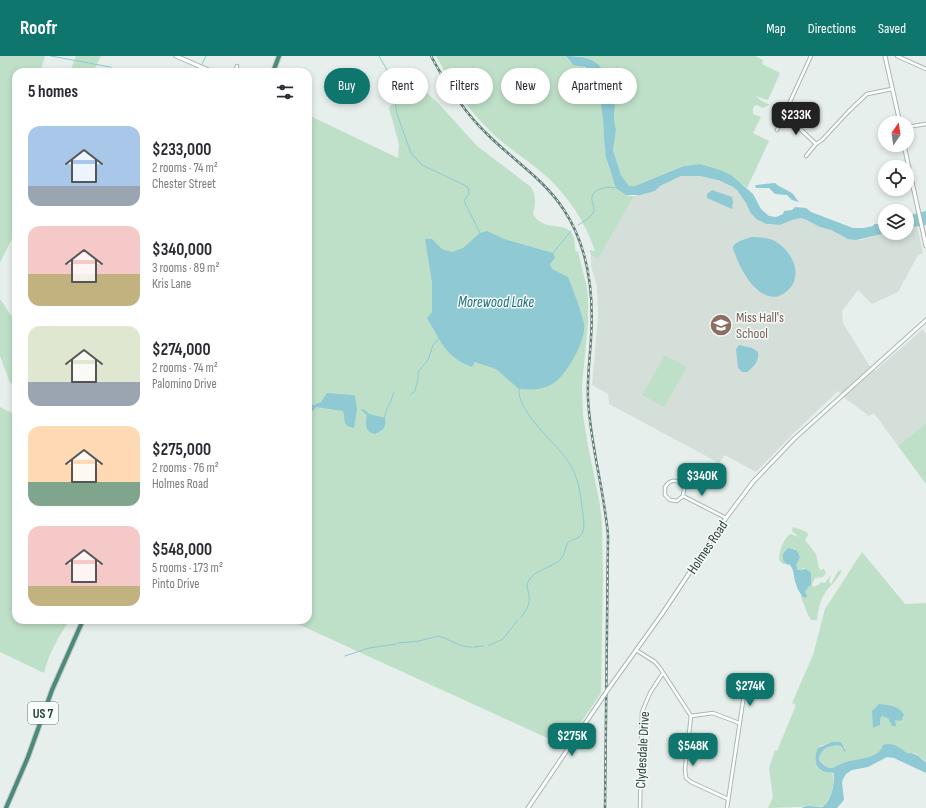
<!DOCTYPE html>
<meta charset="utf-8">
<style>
body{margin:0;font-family:"Sofia Sans Condensed",sans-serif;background:#f7f7f7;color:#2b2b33;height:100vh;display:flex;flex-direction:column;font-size:15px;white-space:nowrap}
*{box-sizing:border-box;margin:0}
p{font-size:13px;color:#7c7c81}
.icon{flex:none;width:22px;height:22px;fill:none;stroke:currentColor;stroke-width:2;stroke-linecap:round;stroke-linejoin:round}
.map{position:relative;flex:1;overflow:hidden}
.sheet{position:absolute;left:12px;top:12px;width:300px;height:556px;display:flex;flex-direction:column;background:#fff;border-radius:12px;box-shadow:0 2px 6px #0003}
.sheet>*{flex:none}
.guide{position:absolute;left:324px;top:12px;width:380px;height:36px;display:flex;gap:8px}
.needle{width:26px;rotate:13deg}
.fabs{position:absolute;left:878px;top:60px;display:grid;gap:8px}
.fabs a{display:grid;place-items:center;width:36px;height:36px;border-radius:50%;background:#fff;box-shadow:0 2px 6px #0003;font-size:20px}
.price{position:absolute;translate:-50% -34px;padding:0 9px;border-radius:8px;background:#0f766e;color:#fff;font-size:13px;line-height:26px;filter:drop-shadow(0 1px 2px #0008)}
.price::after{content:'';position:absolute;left:50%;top:24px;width:12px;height:9px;margin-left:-6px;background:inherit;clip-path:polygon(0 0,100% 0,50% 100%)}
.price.current{background:#222;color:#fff}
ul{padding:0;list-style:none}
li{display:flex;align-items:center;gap:12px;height:100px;padding:0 16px}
li span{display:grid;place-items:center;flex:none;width:112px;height:80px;border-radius:12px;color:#555}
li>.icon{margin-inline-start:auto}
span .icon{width:48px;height:48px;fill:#fffc;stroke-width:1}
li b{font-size:17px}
h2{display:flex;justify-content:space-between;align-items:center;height:48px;padding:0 16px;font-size:17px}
.tag{padding:0 14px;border-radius:18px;background:#fff;box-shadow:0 2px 6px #0003;font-size:14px;line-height:36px}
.tag.current{background:#0f766e;color:#fff}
header{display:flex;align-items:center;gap:24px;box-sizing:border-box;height:56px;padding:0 20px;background:#0f766e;color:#fff}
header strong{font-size:19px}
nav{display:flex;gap:22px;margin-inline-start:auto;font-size:14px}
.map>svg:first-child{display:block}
</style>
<header>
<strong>Roofr</strong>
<nav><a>Map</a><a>Directions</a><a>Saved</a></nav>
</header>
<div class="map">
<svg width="926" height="752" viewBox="0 0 926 752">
<rect width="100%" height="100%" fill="#e6efeb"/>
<polygon fill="#d4dfda" points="681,120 700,120 713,122 733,131 737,134 746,147 750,156 756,163 770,169 780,169 792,164 801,162 807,163 817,169 831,174 842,180 861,184 887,177 907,177 907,172 917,170 923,197 918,199 898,236 872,248 858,234 842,255 843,267 869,309 875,315 923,273 926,278 926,367 898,390 874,357 869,360 846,343 838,335 797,374 756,416 725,399 719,407 609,348 608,338 592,329 598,261 597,231 591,210 591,199 598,202 634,140 655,135 660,130"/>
<g fill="#bfe0c8">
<polygon points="0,0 45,0 40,16 16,16 16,174 0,207"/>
<polygon points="76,0 101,0 93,16 70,16"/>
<path d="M436 0H566L570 6 592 15 599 32 603 64 604 82 607 107 616 130 629 140H634L598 203 591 199 590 194 595 195C586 167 568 140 546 120 528 104 506 91 489 74 467 52 451 27 436 0Z"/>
<path d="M578 0H755L763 4 762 8 780 17 768 44 756 40 760 44 770 49 763 52 757 49 754 50 753 53V58L761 61 753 77 769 85 747 132 728 118 700 108 682 110 635 130H629L621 119 613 94 616 74 614 62 615 50 614 45 610 38C611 34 609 30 608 26 603 9 594 3 578 0Z"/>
<path d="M415 26 440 49 477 90 531 131C536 140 536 148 533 158 547 182 577 156 575 195L578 196 586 227 588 239V268L582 329 583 359 588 390 600 449 602 468 603 520 601 637 565 690 289 564H308V59L398 102 399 88 389 52 404 32Z"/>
<polygon points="0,243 16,267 16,329 10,327 0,300"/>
<polygon points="665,299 687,311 664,351 642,339"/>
<path d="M0 351 16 359V564H70C58 581 49 597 44 617L0 596Z"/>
<polygon points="926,367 926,428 898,390"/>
<path d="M793 471 807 476 808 479 805 484 816 498 819 512 821 514 824 513 826 517 823 521 815 522 812 528 813 531 818 529 821 526 825 527 831 518 829 526 831 528 838 515 842 514C839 522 832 528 827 534 820 543 818 554 817 564H811L808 559 801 541V539L806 541 805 535C812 531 807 520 805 512L799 514 795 509 798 506 800 499 794 492 785 507 786 508H783L779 504C779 495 783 484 790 478L799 481 792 475Z"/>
<path d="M862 496 905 548 926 547V706L915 697H907C897 689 896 688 882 691 879 702 856 703 846 706 841 707 836 712 831 712 826 713 823 707 819 704L820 697C826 691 833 688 841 690L845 696V691C834 686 832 686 820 690 814 700 814 706 822 715L832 716C837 723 830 744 824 750L768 752 773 741 769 712 775 694 777 695 796 649 792 647 813 599 825 553Z"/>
</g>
<g fill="#8ec9d4">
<path d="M566 0C585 0 601 3 607 23 609 28 611 33 610 38L614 45 615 50 614 62 616 74 613 94 621 119 629 130H635L683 110 700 108 720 114 731 119 753 138 761 153 769 160 776 161 783 158 784 155 792 154 795 151 806 152 811 156 853 172H864L873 170 874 168H879L885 166V177H887L856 184 848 183 831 174 820 171 807 164 801 162 792 164 780 169 766 168 756 163 750 156 746 147 737 134 733 131 718 124 700 120H681L660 130 655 135 640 139H626L616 132 606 102 604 82 603 64 598 27 592 15 585 11 573 9Z"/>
<path d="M775 127C780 132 787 133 793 138 795 140 796 143 799 146L792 144 787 139 775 138 769 132H757L755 131 756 129Z"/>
<polygon points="712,134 732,141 733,146 732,153 707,142 707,138"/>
<polygon points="926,155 926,169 907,172 907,160"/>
<path d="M487 175 504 183 553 197 555 202 550 208 552 213 568 221C574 236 580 252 584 267 587 283 566 321 552 328 542 334 530 334 519 333L496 313 475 306 472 311C445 301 441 285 427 262L432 256V226L425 183H432L442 193 452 196 463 192 480 177Z"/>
<path d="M752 181C760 181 771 182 778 187 796 200 804 225 783 238 762 251 741 216 736 200 735 197 733 195 733 191 735 185 746 183 752 181Z"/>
<path d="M739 289 752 292 758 296C759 305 754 311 747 316H742L738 312 736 293Z"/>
<path d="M327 337 352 339 355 340 357 353 354 372C341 370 346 363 343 355L316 351 310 358 308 357V355L312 350 321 346Z"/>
<path d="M360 353 365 354 369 358 385 362C387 370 383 375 375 378 365 376 365 368 367 359Z"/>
<path d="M788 492 796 494C802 501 800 502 796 509L798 514 806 513 811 517V529L808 531 807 534 805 535 807 540 805 542 802 540C800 536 797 533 796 528 793 521 795 515 790 509L786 508 783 504V498Z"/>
<path d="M879 648C889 649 900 650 904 659L901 665 895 664 896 670H892L888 662 882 660 880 663V669L873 672 872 655Z"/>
<path d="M832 686H841L846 695 845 696 841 690C831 688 819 693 819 704 822 707 826 713 832 712 836 711 841 707 846 706 858 702 879 703 883 689 893 686 899 691 907 697 917 696 919 702 926 706V717L894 702 887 701 868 711 852 714 846 718 843 723 842 726 844 744 837 752H801L807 750 822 751C831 747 835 726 834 718L832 716C817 718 812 705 818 692Z"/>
</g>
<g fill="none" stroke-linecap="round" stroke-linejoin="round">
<g stroke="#8ec9d4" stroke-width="1">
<polyline points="51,0 110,11 118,16"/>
<polyline points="379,0 391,21 397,58 411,97 422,109 468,131 469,138 464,145 480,177"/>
<polyline points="198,16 206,0"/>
<path d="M578 169C583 166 590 162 593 157 596 151 591 147 592 141 593 132 610 130 617 132"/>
<polyline points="553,197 571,175"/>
<path d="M519 333C517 356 555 386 568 405 578 420 580 434 582 451 583 459 587 475 579 481 576 483 571 484 568 486 565 491 565 499 561 503 552 512 533 514 528 526 526 531 528 534 529 539 530 548 527 554 521 561"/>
<polyline points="410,339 415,335 418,323 418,316 428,304 433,289 439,282"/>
<polyline points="308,346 314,350"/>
<polyline points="384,363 387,352 390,347 394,336"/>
<path d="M398 587 419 585 439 580C450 583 459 592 472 591"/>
<polyline points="488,590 503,583 517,565"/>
<polyline points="474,591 484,590"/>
<polyline points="345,600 369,592 396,588"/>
</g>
<g stroke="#a8b8b2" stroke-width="4.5">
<g id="minor">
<polyline points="897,0 926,13"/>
<polyline points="235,16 237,10"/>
<polyline points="784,58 816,88"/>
<polyline points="907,71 926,68"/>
<polyline points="777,74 811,0"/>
<polyline points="806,100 816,88 822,84 849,55 867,38 892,33"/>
<path d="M683 440 684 433C680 423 671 422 665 431V439L670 444 677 445 683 440 726 462"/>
<polyline points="636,594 655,606 660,612 691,660 713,657 739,667"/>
<polyline points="691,660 685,713 686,722 691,726 728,743"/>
<polyline points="640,752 642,656 650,637 663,617"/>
<polyline points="727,752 745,632"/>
</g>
</g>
<g stroke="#a8b8b2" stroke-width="5">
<g id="tertiary">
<polyline points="176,0 213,16"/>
<polyline points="885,0 900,67"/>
<polyline points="904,89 926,190"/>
<polyline points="609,632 662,558 726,462 753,426 794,383 926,264"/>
<polyline points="528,752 603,641"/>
</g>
</g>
<g stroke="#c2cac8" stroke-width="6">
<g id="trunk">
<polyline points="273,16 279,0"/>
<polyline points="6,752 28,701 52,634 83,564"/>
</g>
</g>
<use href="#minor" stroke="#fff" stroke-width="2.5"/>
<use href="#tertiary" stroke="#fff" stroke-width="3"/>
<use href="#trunk" stroke="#4c8a7c" stroke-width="4"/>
<g stroke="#5f7d75" stroke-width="2.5">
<path id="rail" d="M431 0C446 28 464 56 487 78 513 104 544 123 564 154 589 192 594 237 591 282 590 302 587 322 588 342 590 388 604 433 608 479L605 752"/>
</g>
<use href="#rail" stroke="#f7fbf9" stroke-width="1" stroke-dasharray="3" stroke-linecap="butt"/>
<g stroke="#a8b8b2" stroke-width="5" stroke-linecap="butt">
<polyline id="tertiary-bridge" points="603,641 609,632"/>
</g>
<use href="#tertiary-bridge" stroke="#fff" stroke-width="3"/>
</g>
<defs>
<g id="school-disc" transform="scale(1.15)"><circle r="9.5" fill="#8d6e63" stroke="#f7fbf9"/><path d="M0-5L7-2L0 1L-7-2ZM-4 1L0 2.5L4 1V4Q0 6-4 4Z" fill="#fff"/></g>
</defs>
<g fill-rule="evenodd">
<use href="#school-disc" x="721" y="269"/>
</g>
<g text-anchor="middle" stroke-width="3" stroke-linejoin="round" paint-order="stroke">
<rect fill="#f7fbf9" stroke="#637a73" stroke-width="1" x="28" y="646" width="30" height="22" rx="3"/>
<g font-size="13" font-weight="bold" fill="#24423a">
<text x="43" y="662">US 7</text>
</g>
<g font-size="14" fill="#785e54" stroke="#f7fbf9" text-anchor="start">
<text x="736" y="266">Miss Hall's<tspan x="736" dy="16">School</tspan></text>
</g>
<g font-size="14" fill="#24423a" stroke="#f7fbf9">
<text transform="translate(707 491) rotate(-56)" y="5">Holmes Road</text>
<text transform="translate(642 694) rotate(-87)" y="5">Clydesdale Drive</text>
</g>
<g font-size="15" font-style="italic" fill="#1c6f80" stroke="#f7fbf9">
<text x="496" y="251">Morewood Lake</text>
</g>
</g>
</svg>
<div class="fabs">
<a><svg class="needle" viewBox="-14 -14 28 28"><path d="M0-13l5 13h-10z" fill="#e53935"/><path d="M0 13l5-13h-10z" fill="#7c7c81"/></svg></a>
<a><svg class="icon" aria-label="locate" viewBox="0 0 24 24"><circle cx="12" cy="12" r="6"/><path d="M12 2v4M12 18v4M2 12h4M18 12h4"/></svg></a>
<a><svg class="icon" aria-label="layers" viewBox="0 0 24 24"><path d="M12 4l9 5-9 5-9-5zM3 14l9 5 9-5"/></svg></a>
</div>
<b class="price current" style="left:796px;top:80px">$233K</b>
<b class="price" style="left:702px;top:441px">$340K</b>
<b class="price" style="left:750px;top:651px">$274K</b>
<b class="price" style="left:572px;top:701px">$275K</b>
<b class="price" style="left:693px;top:711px">$548K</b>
<div class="guide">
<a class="tag current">Buy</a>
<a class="tag">Rent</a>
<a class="tag">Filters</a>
<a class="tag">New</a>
<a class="tag">Apartment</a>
</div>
<section class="sheet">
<h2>5 homes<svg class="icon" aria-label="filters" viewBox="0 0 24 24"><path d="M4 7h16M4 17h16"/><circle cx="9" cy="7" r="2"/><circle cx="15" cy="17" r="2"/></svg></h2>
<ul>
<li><span style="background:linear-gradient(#a9c7e8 75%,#9aa5b1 0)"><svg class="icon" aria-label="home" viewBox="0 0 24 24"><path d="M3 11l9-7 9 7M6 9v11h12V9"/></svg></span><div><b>$233,000</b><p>2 rooms · 74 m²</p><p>Chester Street</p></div></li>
<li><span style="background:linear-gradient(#f6c9c9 60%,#c2b280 0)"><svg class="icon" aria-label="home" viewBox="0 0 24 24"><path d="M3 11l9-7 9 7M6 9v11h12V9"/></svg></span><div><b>$340,000</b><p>3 rooms · 89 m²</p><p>Kris Lane</p></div></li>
<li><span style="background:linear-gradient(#dfe7d0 70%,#9aa5b1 0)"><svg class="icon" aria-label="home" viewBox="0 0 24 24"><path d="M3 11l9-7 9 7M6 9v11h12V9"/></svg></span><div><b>$274,000</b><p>2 rooms · 74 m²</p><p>Palomino Drive</p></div></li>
<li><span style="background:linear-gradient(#ffd9b3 70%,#7fa58c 0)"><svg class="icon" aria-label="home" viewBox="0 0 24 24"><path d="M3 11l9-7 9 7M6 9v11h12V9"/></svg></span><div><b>$275,000</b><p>2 rooms · 76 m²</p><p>Holmes Road</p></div></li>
<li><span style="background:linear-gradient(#f6c9c9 75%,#c2b280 0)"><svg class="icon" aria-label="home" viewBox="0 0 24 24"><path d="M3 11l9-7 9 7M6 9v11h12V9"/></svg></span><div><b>$548,000</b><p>5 rooms · 173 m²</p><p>Pinto Drive</p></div></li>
</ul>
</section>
</div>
